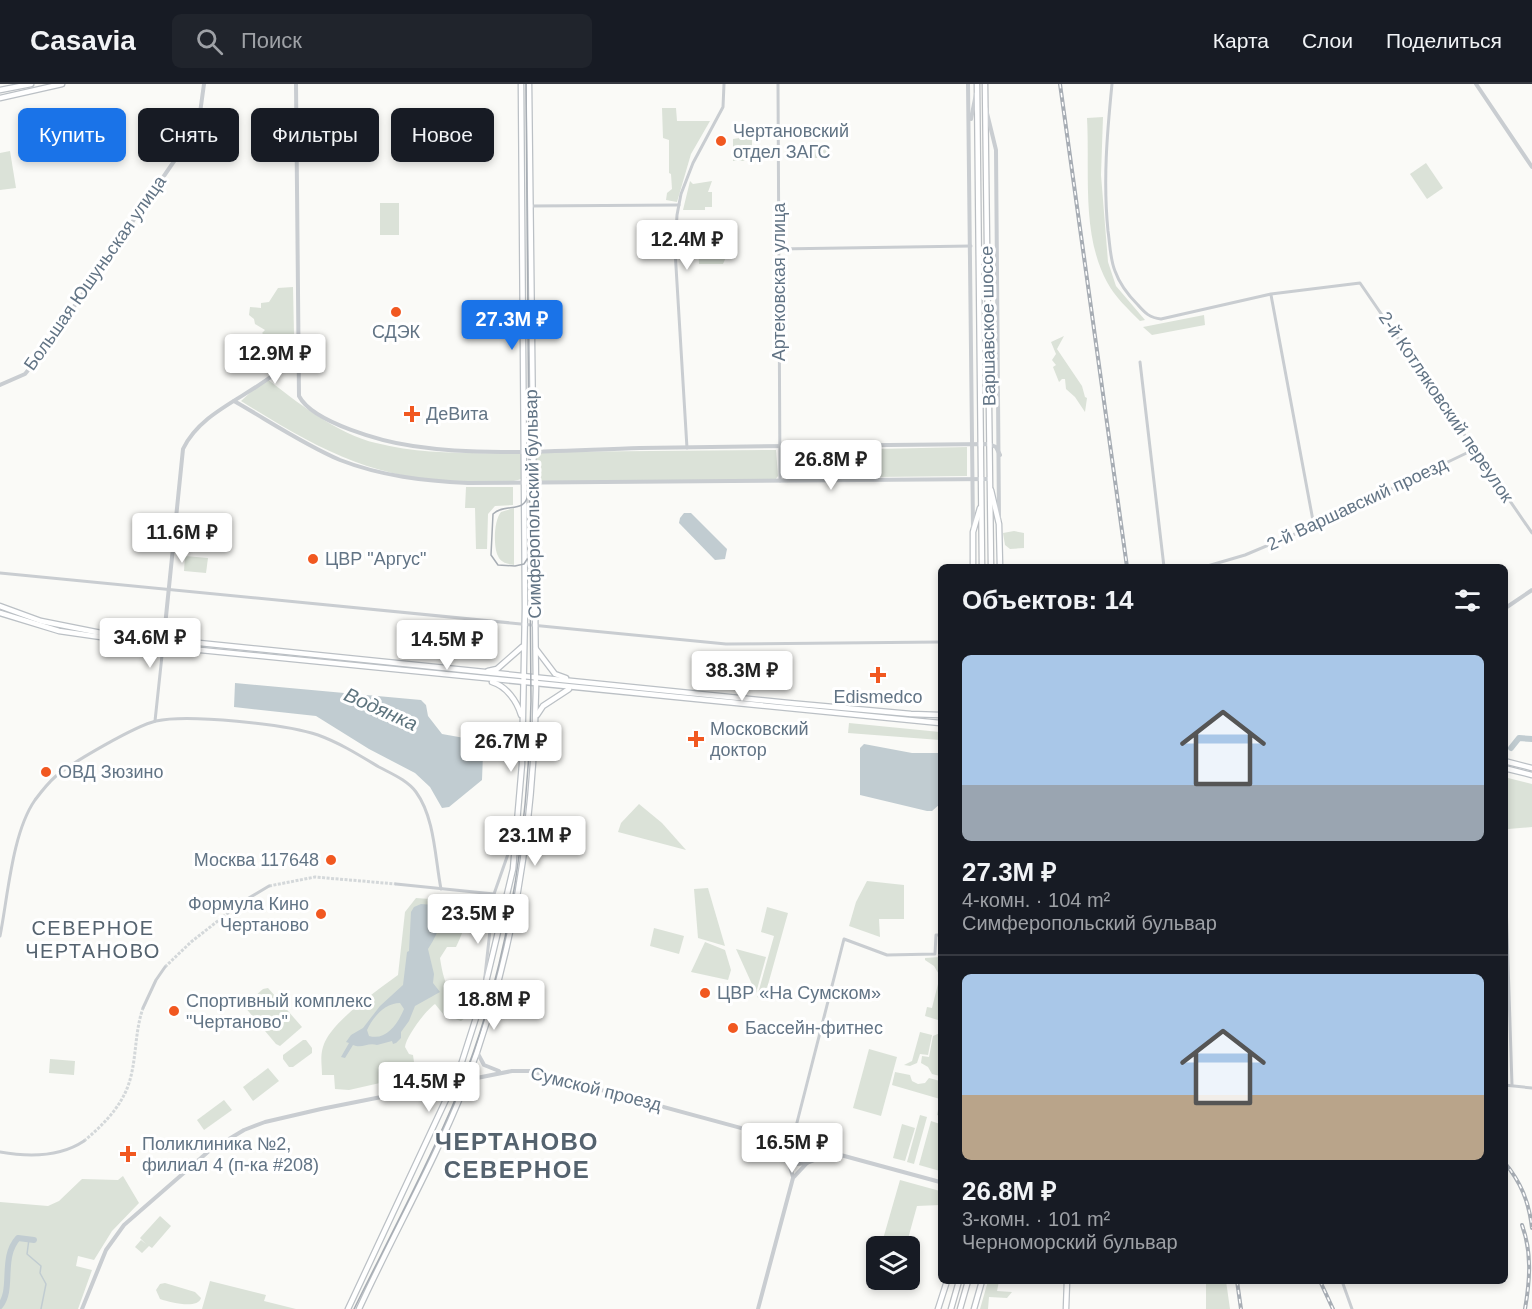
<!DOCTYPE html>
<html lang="ru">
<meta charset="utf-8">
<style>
body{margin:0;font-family:Helvetica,sans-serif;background:#20242c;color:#f1f3f6;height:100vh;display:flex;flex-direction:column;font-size:22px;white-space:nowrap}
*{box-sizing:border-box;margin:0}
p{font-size:20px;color:#9ea1a6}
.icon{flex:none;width:33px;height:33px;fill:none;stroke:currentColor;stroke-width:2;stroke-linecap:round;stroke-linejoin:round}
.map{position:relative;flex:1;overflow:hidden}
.drawer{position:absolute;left:938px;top:480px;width:570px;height:720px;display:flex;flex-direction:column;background:#171b24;border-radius:9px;box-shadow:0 3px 9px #0003}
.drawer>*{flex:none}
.guide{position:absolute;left:18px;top:24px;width:570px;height:54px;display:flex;gap:12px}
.controls{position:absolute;left:866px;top:1152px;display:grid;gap:12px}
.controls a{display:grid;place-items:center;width:54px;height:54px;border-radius:9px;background:#171b24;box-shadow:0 3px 9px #0003;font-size:30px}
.price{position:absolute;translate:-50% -51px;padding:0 14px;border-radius:6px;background:#fff;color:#222;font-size:20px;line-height:39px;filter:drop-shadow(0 2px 3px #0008)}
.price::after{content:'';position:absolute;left:50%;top:36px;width:18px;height:14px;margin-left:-9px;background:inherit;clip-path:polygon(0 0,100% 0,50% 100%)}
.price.current{background:#1a73e8;color:#fff}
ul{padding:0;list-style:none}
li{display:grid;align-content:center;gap:12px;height:318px;padding:0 24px}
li+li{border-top:2px solid #363941}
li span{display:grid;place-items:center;height:186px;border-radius:9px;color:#555}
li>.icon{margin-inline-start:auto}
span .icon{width:108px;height:108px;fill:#fffc;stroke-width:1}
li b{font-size:26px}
h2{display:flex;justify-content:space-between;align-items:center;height:72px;padding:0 24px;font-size:26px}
.chip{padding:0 21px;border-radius:9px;background:#171b24;box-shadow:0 3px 9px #0003;font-size:21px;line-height:54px}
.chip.current{background:#1a73e8;color:#fff}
header{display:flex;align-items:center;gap:36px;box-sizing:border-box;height:84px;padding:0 30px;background:#171b24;border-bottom:2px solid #363941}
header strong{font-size:28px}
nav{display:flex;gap:33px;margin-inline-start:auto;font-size:21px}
.search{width:420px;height:54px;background:#20242c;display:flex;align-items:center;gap:15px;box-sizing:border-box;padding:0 21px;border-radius:9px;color:#9ea1a6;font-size:22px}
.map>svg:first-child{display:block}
</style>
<header>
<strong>Casavia</strong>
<div class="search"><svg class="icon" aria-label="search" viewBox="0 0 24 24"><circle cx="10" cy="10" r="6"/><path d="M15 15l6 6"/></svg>Поиск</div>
<nav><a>Карта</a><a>Слои</a><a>Поделиться</a></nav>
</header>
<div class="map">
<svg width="1532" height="1225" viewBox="0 0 1532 1225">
<rect width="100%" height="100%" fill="#fafaf7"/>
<g fill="#dbe2d8">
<polygon points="662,24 676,24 677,37 710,37 691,70 677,118 666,116 667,109 672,105 671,90 669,89 669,56 663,54"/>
<path d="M1103 33 1101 91 1108 178 1116 202 1145 236 1140 237C1128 225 1115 213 1107 198 1081 150 1090 87 1087 34Z"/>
<polygon points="752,52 752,74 746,77 733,77 733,55"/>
<polygon points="800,61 827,61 828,74 800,74"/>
<polygon points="10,67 16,104 0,106 0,69"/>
<polygon points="1426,79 1443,104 1427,115 1410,90"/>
<polygon points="690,97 693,100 712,97 708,108 712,108 712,123 705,123 705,126 683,126"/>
<rect x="380" y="119" width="19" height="32"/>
<polygon points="698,164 730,164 723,180 699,180"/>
<polygon points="293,203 294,250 293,256 285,270 262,249 265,246 255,240 254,235 249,231 250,223 261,224 261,219 269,218 278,204"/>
<polygon points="1204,231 1205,241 1152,251 1143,243"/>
<polygon points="1064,252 1057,265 1082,302 1085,313 1087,314 1085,328 1075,313 1066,305 1065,295 1062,295 1059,298 1053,283 1056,281 1052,276 1056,270 1051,258"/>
<path d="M266 294C295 317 339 351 376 359 424 371 473 369 522 369L521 395C508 400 489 397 475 397 378 399 321 367 241 317Z"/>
<polygon points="967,363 967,392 786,394 785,392 785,367"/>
<polygon points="776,366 778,392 775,396 540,398 536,393 536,372 539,368"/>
<polygon points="466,403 513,403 513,421 495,422 488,430 487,465 476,465 475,424 465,424"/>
<path d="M514 424V481C508 480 501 479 498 472 493 462 494 436 501 428Z"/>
<polygon points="1014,447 1024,449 1024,464 1010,465 1005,461 1003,449"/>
<polygon points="185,472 208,474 206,489 184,487"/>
<polygon points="720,569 750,570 747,598 719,596"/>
<polygon points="849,639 940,648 940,656 848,649"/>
<polygon points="1504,693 1532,700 1532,743 1508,745 1505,736"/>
<polygon points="639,720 662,739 686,766 618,748 621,739"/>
<polygon points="867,797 904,801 904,835 879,835 880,853 849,842 856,818"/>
<polygon points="708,804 725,862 698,854 694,805"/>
<path d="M416 814 458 817 475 824V829C465 838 462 851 456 863H447L440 874C441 881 444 898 448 902L446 908 452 903 451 915 463 920 466 933 461 937 444 931 435 920C425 927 406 953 405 963L409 970 413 971 415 985 422 982 427 983 430 988 428 989 398 996 388 995 380 999 349 1006 335 1005 334 991H322C322 982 320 972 323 963 330 938 377 907 398 891L405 828Z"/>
<polygon points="767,823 788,829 764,915 757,913 774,852 761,848"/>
<polygon points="654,844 684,852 679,870 650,862"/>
<polygon points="705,858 725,866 731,886 728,896 691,888"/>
<polygon points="736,865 766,873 756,909"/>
<polygon points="940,873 940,940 938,939 939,932 938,936 925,932 927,923 932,924 940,892 934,882 925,876 925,874"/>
<polygon points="268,904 302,943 280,962 276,960 244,922 263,905"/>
<polygon points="920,948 932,951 928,971 920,970 917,979 910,982 904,981 912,977"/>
<polygon points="940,949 940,992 932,990 928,983 921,979 922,972 929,973 933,952"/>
<polygon points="303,956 306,956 312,964 312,969 293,983 289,983 283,975 283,971"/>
<polygon points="869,965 897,973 881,1032 853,1024"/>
<polygon points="50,975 75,977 74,991 49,989"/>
<polygon points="268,984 279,997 253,1017 243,1003"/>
<polygon points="895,988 910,991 912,997 918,1000 925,999 929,994 940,997 940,1032 937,1031 940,1015 892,1001"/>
<polygon points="224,1016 232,1026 204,1046 197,1036"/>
<polygon points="920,1031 927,1033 914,1080 907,1078"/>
<polygon points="931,1037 940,1040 940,1087 919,1081"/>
<polygon points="902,1040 915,1044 905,1077 893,1074"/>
<polygon points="785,1060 814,1068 815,1070 799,1079 791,1077 782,1063"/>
<polygon points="123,1092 139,1119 112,1147 94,1176 78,1172 76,1182 92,1186 78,1225 0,1225 0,1118 48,1122 59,1117 82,1095 118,1096"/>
<polygon points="900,1096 940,1107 940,1121 917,1122 906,1162 881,1162"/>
<polygon points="160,1132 171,1142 152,1164 149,1162 142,1169 135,1163 141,1156 146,1160 140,1154"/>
<polygon points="210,1197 266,1211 264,1217 296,1225 202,1225"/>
<polygon points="988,1197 999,1197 997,1207 1012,1208 1007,1214 989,1213 988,1225 980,1225"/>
<polygon points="1206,1197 1226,1197 1230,1225 1206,1225"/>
<path d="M165 1199 195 1208 201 1214C198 1225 172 1219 160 1215L156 1206 160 1200Z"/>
</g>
<g fill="#c1ccd1" fill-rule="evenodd">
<polygon points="684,429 691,429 727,465 725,475 715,476 679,439 680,434"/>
<polygon points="235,599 421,616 426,621 428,632 442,650 470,655 483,670 482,696 449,723 442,724 430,703 415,689 369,665 316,632 234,623"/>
<polygon points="864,660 912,669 940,669 940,720 932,727 927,727 860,711 860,664"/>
<path d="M421 820 459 823 465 825 463 833C436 835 442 845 428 865L434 890 433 899 440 908 415 922 409 937 401 948V954L396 959 393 960 392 957 377 961C368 958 362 965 353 961L345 974 341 973 349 959 346 958 351 951 363 944 380 922 403 901 407 868 409 867 411 828 414 823ZM400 919 404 925C398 939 387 957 369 952L367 946C373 933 385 919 400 919Z"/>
</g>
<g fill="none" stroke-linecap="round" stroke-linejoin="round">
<polyline stroke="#c1ccd1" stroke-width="1.5" points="29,1155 27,1170 41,1182 40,1189 46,1200 41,1225"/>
<g stroke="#c1ccd1" stroke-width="6">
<polyline points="1511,664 1519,654 1532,655"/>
<path d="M0 1222C14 1205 0 1174 18 1154L34 1156"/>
</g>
<g stroke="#d4d8da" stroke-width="3" stroke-dasharray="3 1.5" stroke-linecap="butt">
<polyline points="269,802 315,793 396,800"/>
<polyline points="165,883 191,858 242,818"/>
<path d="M84 1057C102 1042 120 1024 128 1002 137 977 134 950 143 924"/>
</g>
<g stroke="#bbc0c5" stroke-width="7">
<g id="secondary">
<polyline points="0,6 31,0"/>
<polyline points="0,14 62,0"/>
<polyline points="991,406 999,440 1000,483"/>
<polyline points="973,483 973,448 980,424"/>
<polyline points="0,522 41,537 101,549 789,619 911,630 940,631"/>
<polyline points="0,529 59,547 170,563 940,639"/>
<polyline points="536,565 555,590 566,594"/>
<polyline points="488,587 497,585 522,563"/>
<path d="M492 598C506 602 517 617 521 631"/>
<polyline points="537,631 543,622 569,605"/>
<polyline points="1504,677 1532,684"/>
<polyline points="1504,684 1532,691"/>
<polyline points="348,1225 458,990 482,915 513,785 522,680 525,524 521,0"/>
<path d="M359 1225C393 1151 434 1079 464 1004 514 874 534 742 536 604L529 0"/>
<polyline points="938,1225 947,1197"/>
<polyline points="974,1225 982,1197"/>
<polyline points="1066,1225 1067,1197"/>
</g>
</g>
<g stroke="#babec2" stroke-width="7">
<g id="primary">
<polyline points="977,0 982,483"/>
<polyline points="985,0 991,483"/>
<polyline points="951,1225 959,1197"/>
<polyline points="960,1225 968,1197"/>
</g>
</g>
<g stroke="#c9cdd1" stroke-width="3">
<polyline points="778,0 780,397"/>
<path d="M1112 0C1107 50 1103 97 1108 147 1110 160 1110 175 1115 187 1120 201 1128 211 1138 221 1145 229 1150 234 1161 235L1271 210 1360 199 1532 449"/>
<polyline points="530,122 679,121"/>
<polyline points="778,165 971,162"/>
<polyline points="1271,211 1314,442"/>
<polyline points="1140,278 1164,483"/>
<polyline points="687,364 675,166 677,131 681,110 693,79 723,23 724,0"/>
<polyline points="1204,483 1245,471 1314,442 1475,365"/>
<polyline points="0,489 726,560 940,558"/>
<polyline points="155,637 163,562"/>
<polyline points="1504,756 1512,1001"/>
<polyline points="396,800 494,810"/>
<polyline points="242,818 269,802"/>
<path d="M0 852C8 812 12 749 35 716 41 708 48 699 56 692 73 678 135 642 156 637 188 630 286 640 318 651 340 659 359 671 379 683 392 690 407 696 416 708 435 734 435 775 441 805"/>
<polyline points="484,901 494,810 514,753"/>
<polyline points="143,924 156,896 165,883"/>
<polyline points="1504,1001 1532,1004"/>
<polyline points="792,1058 844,855 887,871 935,870 936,851 940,851"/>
<path d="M0 1068C28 1073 60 1073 84 1057"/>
<polyline points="1342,1197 1352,1225"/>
</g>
<g stroke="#c9cdd1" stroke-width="4">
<path d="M296 0 299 312C313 339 384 358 413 362 486 373 566 366 640 364 756 362 873 361 989 360L996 363 1000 371"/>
<polyline points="968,0 973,444"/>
<polyline points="1476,0 1532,83"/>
<polyline points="986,25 996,66 999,436"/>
<polyline points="971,35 976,10"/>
<polyline points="0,301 25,290 42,269 188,57 200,29 204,0"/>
<path d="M234 317C269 337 303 360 340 376 381 392 424 397 468 399L990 395"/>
<polyline points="1504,525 1532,506"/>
<path d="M163 562 183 365C206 317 275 308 299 261"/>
<polyline points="477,968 484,981 499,987"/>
<polyline points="775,1055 789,1079 793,1093"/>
<polyline points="788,1076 797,1080 807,1079"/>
<polyline points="82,1225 106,1166 124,1141 209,1067 244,1046 265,1038 321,1025 512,987 531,987 940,1098"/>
<polyline points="758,1225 793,1094 807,1079 832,1069"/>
</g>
<use href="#secondary" stroke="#fff" stroke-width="4.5"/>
<use href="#primary" stroke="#fff" stroke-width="4.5"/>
<g stroke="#a7adb4" stroke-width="1.5">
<path d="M528 409C526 431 505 418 493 430L491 471 498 481 515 482 524 480 531 469"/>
<path d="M354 1225C390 1152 429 1079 460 1004 509 881 528 749 531 617L526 0"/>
</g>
<g stroke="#a7adb4" stroke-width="4">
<g id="rail">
<polyline points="1060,0 1127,483"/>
<path d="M1504 1078C1521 1098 1529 1118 1532 1144"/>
<path d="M1522 1141C1532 1168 1530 1196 1525 1225"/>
<polyline points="1237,1197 1241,1225"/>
<polyline points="1320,1197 1333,1225"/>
</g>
</g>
<use href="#rail" stroke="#fff" stroke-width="1.5" stroke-dasharray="4.5" stroke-linecap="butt"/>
</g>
<g fill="#f15820" stroke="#fff" stroke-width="2">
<circle cx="721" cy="57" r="6"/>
<circle cx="396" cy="228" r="6"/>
<path d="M409 321h6v6h6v6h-6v6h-6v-6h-6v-6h6z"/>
<circle cx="313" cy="475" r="6"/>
<path d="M875 582h6v6h6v6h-6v6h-6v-6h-6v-6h6z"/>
<path d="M693 646h6v6h6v6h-6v6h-6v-6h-6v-6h6z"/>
<circle cx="46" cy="688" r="6"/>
<circle cx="331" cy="776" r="6"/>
<circle cx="321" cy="830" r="6"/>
<circle cx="705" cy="909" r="6"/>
<circle cx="174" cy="927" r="6"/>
<circle cx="733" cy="944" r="6"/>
<path d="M125 1061h6v6h6v6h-6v6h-6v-6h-6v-6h6z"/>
</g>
<g text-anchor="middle" stroke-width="6" stroke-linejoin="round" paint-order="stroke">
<g font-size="18" fill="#627485" stroke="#fff" text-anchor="start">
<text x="733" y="53">Чертановский<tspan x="733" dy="21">отдел ЗАГС</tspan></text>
<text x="396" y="254" text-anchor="middle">СДЭК</text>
<text x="426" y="336">ДеВита</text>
<text x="325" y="481">ЦВР "Аргус"</text>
<text x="878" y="619" text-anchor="middle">Edismedco</text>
<text x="710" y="651">Московский<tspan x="710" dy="21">доктор</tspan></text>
<text x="58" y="694">ОВД Зюзино</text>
<text x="319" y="782" text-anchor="end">Москва 117648</text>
<text x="309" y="826" text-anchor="end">Формула Кино<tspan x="309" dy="21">Чертаново</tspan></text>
<text x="717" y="915">ЦВР «На Сумском»</text>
<text x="186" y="923">Спортивный комплекс<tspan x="186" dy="21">"Чертаново"</tspan></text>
<text x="745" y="950">Бассейн-фитнес</text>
<text x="142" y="1066">Поликлиника №2,<tspan x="142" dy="21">филиал 4 (п-ка #208)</tspan></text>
</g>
<g font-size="18" fill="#627485" stroke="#fff">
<text transform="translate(95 189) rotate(-55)" y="6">Большая Юшуньская улица</text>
<text transform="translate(779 198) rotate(-90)" y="6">Артековская улица</text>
<text transform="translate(988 242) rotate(-91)" y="6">Варшавское шоссе</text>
<text transform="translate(1446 323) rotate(56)" y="6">2-й Котляковский переулок</text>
<text transform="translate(533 420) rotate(-91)" y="6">Симферопольский бульвар</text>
<text transform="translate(1357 420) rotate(-25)" y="6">2-й Варшавский проезд</text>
<text transform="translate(596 1005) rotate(14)" y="6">Сумской проезд</text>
</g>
<g font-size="20" font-style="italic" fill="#5e747e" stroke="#fff">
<text transform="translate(381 625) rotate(24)" y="7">Водянка</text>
</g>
<g font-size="20" letter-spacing="1.5" fill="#55636f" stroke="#fff">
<text x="93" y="851">СЕВЕРНОЕ<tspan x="93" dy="23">ЧЕРТАНОВО</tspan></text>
</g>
<g font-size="24" font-weight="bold" letter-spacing="1.5" fill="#55636f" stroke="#fff">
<text x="517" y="1066">ЧЕРТАНОВО<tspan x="517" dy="28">СЕВЕРНОЕ</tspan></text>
</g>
</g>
</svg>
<div class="controls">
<a><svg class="icon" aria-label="layers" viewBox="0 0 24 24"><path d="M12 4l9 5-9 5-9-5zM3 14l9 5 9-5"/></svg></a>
</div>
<b class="price" style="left:687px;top:187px">12.4M ₽</b>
<b class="price current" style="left:512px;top:267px">27.3M ₽</b>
<b class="price" style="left:275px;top:301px">12.9M ₽</b>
<b class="price" style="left:831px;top:407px">26.8M ₽</b>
<b class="price" style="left:182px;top:480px">11.6M ₽</b>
<b class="price" style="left:150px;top:585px">34.6M ₽</b>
<b class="price" style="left:447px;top:587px">14.5M ₽</b>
<b class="price" style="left:742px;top:618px">38.3M ₽</b>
<b class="price" style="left:511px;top:689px">26.7M ₽</b>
<b class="price" style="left:535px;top:783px">23.1M ₽</b>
<b class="price" style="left:478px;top:861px">23.5M ₽</b>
<b class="price" style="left:494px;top:947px">18.8M ₽</b>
<b class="price" style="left:429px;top:1029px">14.5M ₽</b>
<b class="price" style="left:792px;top:1090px">16.5M ₽</b>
<div class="guide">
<a class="chip current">Купить</a>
<a class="chip">Снять</a>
<a class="chip">Фильтры</a>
<a class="chip">Новое</a>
</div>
<section class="drawer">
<h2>Объектов: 14<svg class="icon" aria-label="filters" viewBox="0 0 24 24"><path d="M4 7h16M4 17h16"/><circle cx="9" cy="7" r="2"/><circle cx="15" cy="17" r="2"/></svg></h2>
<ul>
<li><span style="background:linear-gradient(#a9c7e8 70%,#9aa5b1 0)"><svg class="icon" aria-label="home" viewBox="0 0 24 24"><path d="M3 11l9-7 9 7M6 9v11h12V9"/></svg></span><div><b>27.3M ₽</b><p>4-комн. · 104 m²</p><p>Симферопольский бульвар</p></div></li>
<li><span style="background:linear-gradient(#a9c7e8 65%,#b9a48a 0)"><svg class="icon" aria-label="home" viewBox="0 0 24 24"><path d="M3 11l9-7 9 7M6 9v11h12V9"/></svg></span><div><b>26.8M ₽</b><p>3-комн. · 101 m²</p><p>Черноморский бульвар</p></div></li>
</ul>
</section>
</div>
